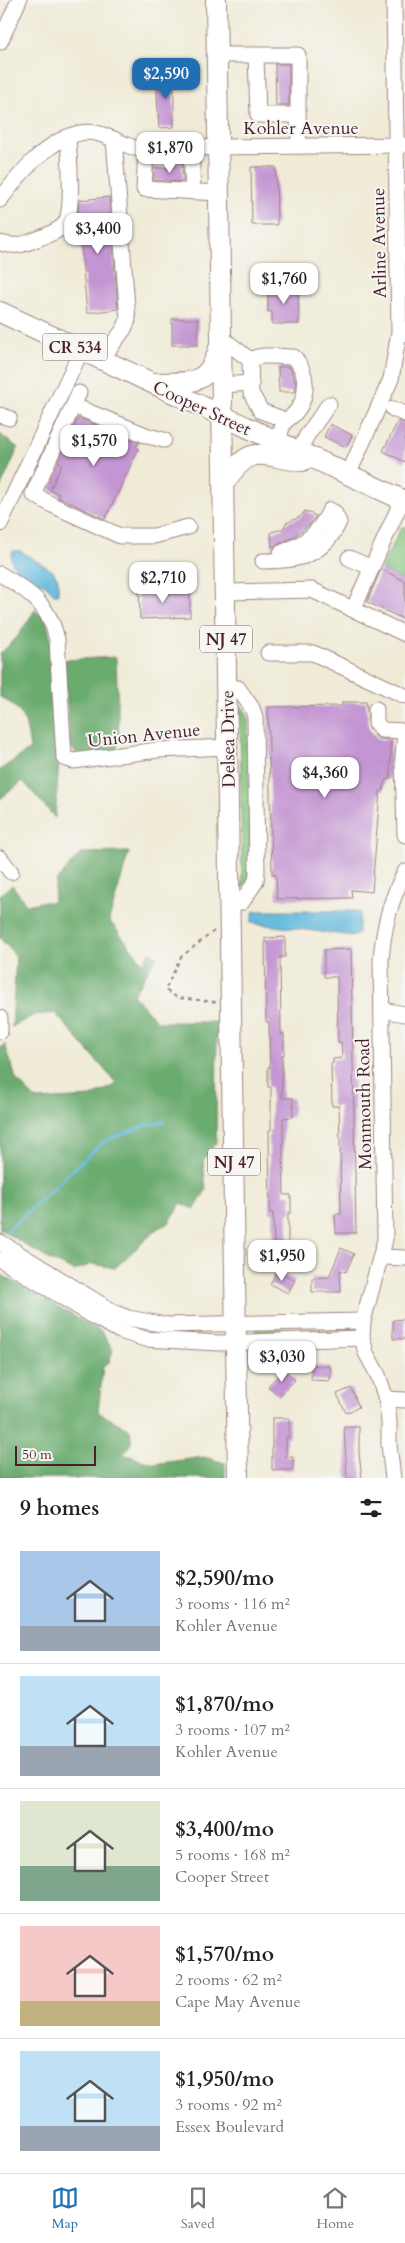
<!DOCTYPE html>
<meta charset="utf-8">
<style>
body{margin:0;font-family:Cardo,serif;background:#f2f2f2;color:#222;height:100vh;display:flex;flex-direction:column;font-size:19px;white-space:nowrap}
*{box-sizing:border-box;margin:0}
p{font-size:16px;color:#767676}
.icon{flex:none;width:28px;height:28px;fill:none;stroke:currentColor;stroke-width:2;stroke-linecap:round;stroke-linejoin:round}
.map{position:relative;height:1478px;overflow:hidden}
.side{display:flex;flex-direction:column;background:#fff;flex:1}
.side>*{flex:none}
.scale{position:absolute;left:15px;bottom:12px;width:81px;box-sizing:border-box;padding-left:5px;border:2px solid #4a1f2b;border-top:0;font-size:14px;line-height:18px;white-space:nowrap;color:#4a1f2b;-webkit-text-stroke:4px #f6f6f2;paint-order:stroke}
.price{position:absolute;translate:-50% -42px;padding:0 11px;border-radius:10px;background:#fff;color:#222;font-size:16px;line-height:32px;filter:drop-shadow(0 1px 2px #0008)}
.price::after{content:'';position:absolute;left:50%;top:30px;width:15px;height:11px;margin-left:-8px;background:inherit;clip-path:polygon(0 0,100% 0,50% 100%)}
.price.on{background:#1f6fb2;color:#fff}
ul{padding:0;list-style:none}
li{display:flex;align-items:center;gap:15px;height:125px;padding:0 20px}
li+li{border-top:1px solid #e0e0e0}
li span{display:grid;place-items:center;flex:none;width:140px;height:100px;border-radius:0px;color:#555}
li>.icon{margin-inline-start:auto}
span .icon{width:60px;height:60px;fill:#fffc;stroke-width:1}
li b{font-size:21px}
h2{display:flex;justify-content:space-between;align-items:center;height:60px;padding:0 20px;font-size:21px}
.dock{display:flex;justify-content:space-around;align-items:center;height:70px;border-top:1px solid #e0e0e0;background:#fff;font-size:14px;color:#767676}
.dock a{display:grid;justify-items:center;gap:2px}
.dock .on{color:#1f6fb2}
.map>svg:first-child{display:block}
</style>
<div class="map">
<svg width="405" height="1478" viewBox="0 0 405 1478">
<rect width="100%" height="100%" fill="#f6f6f2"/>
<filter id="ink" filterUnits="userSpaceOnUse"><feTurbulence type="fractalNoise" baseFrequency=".02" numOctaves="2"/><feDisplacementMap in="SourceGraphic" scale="10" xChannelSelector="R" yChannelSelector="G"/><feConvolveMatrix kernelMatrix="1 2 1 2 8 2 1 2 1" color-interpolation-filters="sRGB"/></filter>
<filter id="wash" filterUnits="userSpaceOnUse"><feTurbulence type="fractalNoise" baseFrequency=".0096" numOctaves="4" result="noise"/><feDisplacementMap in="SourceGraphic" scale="20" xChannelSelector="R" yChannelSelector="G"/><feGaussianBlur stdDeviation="1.12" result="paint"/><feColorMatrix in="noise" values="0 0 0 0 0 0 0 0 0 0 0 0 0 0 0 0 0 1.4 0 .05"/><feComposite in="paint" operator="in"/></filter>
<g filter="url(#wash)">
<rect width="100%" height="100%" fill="#f0ebd7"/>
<g fill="#84c67f" stroke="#677255">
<polygon points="405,526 405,581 381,569 401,528"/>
<polygon points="240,704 247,714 248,722 250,876 242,889"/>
<polygon points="256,1327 299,1329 299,1335 257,1337"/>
</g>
<g fill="#6bab6e" stroke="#5a654c">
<polygon points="0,434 18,448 0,489"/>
<path d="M35 610 46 620 51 640 59 762 55 818 23 781 0 799V770L30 749C26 722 25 710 0 697V654L18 636Z"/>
<polygon points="116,657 119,739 116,752 80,757 70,746 64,660"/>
<polygon points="129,852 109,920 143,963 150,952 157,956 133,995 158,1022 217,1022 216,1143 203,1160 206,1190 195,1209 181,1203 169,1223 158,1228 115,1268 92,1264 74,1271 48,1259 0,1229 0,1048 5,1044 16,1079 37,1100 91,1097 117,1084 55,1013 34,1015 12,1027 16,956 0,938 0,895 12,885 27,905 40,902 53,902 56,881 81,853"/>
<polygon points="0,1274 102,1332 113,1350 109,1362 103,1367 98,1412 130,1430 132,1444 123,1454 154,1464 204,1457 225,1463 225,1478 0,1478"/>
</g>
<g fill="#5eb8db" stroke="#546c83">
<path d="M13 551H20L53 571 58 579V594H54C51 591 49 588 45 585 35 578 3 570 13 551Z"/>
<polygon points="254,911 357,911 360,913 358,934 354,936 251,923"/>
</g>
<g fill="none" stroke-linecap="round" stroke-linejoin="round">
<polyline stroke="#5eb8db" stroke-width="3" points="6,1232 103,1142 138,1128 164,1121"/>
</g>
<g id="blocks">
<g fill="#c395d2">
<polygon points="275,64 289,64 289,105 276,105"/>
<polygon points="174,74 174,127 159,128 156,75"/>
<polygon points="175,163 182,163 183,182 154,180 154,168 175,168"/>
<polygon points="251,167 276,167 277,225 252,225"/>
<polygon points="109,197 118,309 87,313 78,213 79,200"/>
<polygon points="298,287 299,324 272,324 272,312 268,312 268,288"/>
<rect x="172" y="319" width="26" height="26"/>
<polygon points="278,367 289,367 291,370 296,384 295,392 279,392"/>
<polygon points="78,418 139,442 136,447 139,448 105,519 58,497 59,494 50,490 62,464 58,462"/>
<polygon points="398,421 405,423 405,462 383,451"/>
<polygon points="330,424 352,435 346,447 324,437"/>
<polygon points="305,511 316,516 309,525 293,537 272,547 271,532 283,529 286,523 300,517"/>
<polygon points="381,569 405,581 405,620 367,602"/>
<polygon points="139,587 161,587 162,594 190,594 190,617 140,619"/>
<polygon points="342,702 366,702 369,729 378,739 391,740 390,779 385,780 383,791 380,791 372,892 351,890 352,898 277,899 276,875 272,874 268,707 342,706"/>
<polygon points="285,937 285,957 280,957 281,1034 284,1034 284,1055 282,1055 282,1098 293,1098 293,1117 283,1118 283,1150 284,1195 291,1195 291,1213 288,1213 288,1247 274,1247 273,1213 270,1213 269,1130 271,1130 271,1087 268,1087 268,1067 270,1067 269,1022 266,1022 265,938"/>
<polygon points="351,949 356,1233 336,1233 335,1214 341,1214 340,1142 339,1106 332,1106 331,1064 333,1063 333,1059 342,1058 341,1042 338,1042 337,977 324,977 324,950"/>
<polygon points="341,1248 354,1254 346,1272 340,1270 341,1292 312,1292 312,1278 329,1277"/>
<polygon points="277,1271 295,1280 288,1293 270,1284"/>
<polygon points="405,1319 405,1339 393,1339 393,1320"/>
<polygon points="312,1365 331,1367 330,1381 311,1380"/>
<polygon points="284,1369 295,1380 279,1396 268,1386"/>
<polygon points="351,1388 359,1407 346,1413 337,1394"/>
<polygon points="272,1418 289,1418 289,1437 286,1437 286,1457 293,1457 293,1470 272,1470"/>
<polygon points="344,1427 359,1427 359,1453 362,1478 347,1478"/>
</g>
</g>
</g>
<g filter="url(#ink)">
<use href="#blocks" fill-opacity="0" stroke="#9d8581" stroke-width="1"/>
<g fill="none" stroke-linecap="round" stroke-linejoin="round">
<g stroke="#9d8581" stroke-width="17">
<g id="minor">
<polyline points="0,42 19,0"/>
<polyline points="217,55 298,55 298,115"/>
<polyline points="256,55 258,115 298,115 299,146"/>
<polyline points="191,148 193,192"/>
<polyline points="146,150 144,189 219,193"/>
<path d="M0 200C19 175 44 143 76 134 102 126 119 147 144 150 168 152 195 147 220 147 281 146 343 146 405 145"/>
<path d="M0 243C18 248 24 244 40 238 49 234 61 231 66 222 74 206 69 156 68 137"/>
<polyline points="222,338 250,360 251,393 261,411 280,418 284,422 277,443"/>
<polyline points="101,360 124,329 128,320 114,139"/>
<path d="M250 360C262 353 280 357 294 357 312 378 308 407 284 422"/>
<polyline points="222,385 251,383"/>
<polyline points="79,393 33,494 52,505 120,536 154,536 188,527"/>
<polyline points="74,406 148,436 164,440"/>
<polyline points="393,409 405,414"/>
<polyline points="0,415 9,418"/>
<polyline points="299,453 306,437 329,404"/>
<polyline points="348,475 391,379 399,332 394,0"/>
<polyline points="0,524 81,351"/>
<path d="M281 553C306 543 318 534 330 510"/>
<polyline points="349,558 372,568"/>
<path d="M263 561C297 561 323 557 339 522L334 512"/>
<path d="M0 574C29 591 50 605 57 640L64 758 73 761 158 750 228 747"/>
<polyline points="226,592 312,590 405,634"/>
<polyline points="353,610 402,500"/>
<polyline points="268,653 313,653 405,696"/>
<polyline points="227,687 238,688 252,708 255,717 257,872 256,881 242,902 230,903"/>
<polyline points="376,709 376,723 382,730 405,731"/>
<polyline points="405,731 403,758 405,835"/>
<polyline points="0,858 11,872"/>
<polyline points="382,1010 405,1014"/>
<polyline points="0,1018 0,1031"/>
<polyline points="0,1242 115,1313 128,1318 166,1325 363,1321"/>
<polyline points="382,1257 405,1258"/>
<polyline points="0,1259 98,1319 120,1331 145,1339 219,1343 362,1338"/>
<polyline points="386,1399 405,1400"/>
<path d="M393 1478 389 1445V1421L386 1399 378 1375 366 1353 362 1338 363 1321 385 1240 381 961C383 930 390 900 405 872"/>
</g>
</g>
<g stroke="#9d8581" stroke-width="22">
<g id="major">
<polyline points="216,0 238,1478"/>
<polyline points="0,312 405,501"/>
<path d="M155 383C190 382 208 387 219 348"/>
<path d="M224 483C253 441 259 457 302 461"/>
</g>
</g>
<polyline stroke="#9d8581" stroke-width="2" stroke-dasharray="4 4" stroke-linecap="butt" points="214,931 181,957 165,990 178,998 217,1002"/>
<use href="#minor" stroke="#fff" stroke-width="15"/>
<use href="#major" stroke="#fff" stroke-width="20"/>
</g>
</g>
<g text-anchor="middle" stroke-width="4" stroke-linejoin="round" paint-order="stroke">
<g fill="#f6f6f2" stroke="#7e6067" stroke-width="1">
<rect x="42.5" y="333.5" width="65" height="27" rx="4"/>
<rect x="200" y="625.5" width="52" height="27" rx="4"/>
<rect x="208" y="1148.5" width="52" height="27" rx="4"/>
</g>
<g font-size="16" font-weight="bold" fill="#4a1f2b">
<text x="75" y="353">CR 534</text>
<text x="226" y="645">NJ 47</text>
<text x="234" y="1168">NJ 47</text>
</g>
<g font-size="18" fill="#4a1f2b" stroke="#f6f6f2">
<text x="301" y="134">Kohler Avenue</text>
<text transform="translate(379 243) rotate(-91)" y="6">Arline Avenue</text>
<text transform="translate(202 408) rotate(25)" y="6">Cooper Street</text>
<text transform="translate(144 735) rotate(-6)" y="6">Union Avenue</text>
<text transform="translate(228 739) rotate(-91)" y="6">Delsea Drive</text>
<text transform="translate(364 1104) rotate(-91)" y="6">Monmouth Road</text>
</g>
</g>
</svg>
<div class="scale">50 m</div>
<b class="price on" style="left:166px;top:100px">$2,590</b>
<b class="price" style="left:170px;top:174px">$1,870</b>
<b class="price" style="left:98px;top:255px">$3,400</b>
<b class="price" style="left:284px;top:305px">$1,760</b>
<b class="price" style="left:94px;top:467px">$1,570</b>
<b class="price" style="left:163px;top:604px">$2,710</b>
<b class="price" style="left:325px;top:799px">$4,360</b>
<b class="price" style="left:282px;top:1282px">$1,950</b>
<b class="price" style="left:282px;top:1383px">$3,030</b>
</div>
<section class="side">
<h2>9 homes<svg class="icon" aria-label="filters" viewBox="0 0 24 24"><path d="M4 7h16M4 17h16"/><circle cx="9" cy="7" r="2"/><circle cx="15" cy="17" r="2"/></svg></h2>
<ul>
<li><span style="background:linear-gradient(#a9c7e8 75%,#9aa5b1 0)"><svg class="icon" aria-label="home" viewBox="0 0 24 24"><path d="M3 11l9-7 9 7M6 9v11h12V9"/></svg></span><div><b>$2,590/mo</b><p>3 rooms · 116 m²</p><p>Kohler Avenue</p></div></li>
<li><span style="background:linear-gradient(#bfe0f5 70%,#9aa5b1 0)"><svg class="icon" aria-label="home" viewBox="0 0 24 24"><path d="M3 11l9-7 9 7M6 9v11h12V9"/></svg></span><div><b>$1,870/mo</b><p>3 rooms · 107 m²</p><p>Kohler Avenue</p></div></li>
<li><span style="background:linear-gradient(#dfe7d0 65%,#7fa58c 0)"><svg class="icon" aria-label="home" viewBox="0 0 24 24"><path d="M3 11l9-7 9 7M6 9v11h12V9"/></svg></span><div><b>$3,400/mo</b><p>5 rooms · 168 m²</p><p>Cooper Street</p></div></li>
<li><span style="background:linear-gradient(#f6c9c9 75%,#c2b280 0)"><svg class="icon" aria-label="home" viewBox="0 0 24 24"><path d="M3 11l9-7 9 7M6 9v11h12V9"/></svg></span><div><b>$1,570/mo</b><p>2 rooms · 62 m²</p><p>Cape May Avenue</p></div></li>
<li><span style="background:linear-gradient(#bfe0f5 75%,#9aa5b1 0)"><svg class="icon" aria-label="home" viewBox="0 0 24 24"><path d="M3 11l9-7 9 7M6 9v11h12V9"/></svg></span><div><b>$1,950/mo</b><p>3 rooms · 92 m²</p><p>Essex Boulevard</p></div></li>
</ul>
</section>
<nav class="dock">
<a class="on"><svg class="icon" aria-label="map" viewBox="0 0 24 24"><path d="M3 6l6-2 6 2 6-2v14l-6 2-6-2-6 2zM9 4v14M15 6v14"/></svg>Map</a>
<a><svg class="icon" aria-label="saved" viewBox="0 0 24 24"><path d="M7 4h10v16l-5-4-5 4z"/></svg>Saved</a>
<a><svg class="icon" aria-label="home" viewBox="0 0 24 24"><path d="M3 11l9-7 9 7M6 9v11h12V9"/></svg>Home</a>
</nav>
